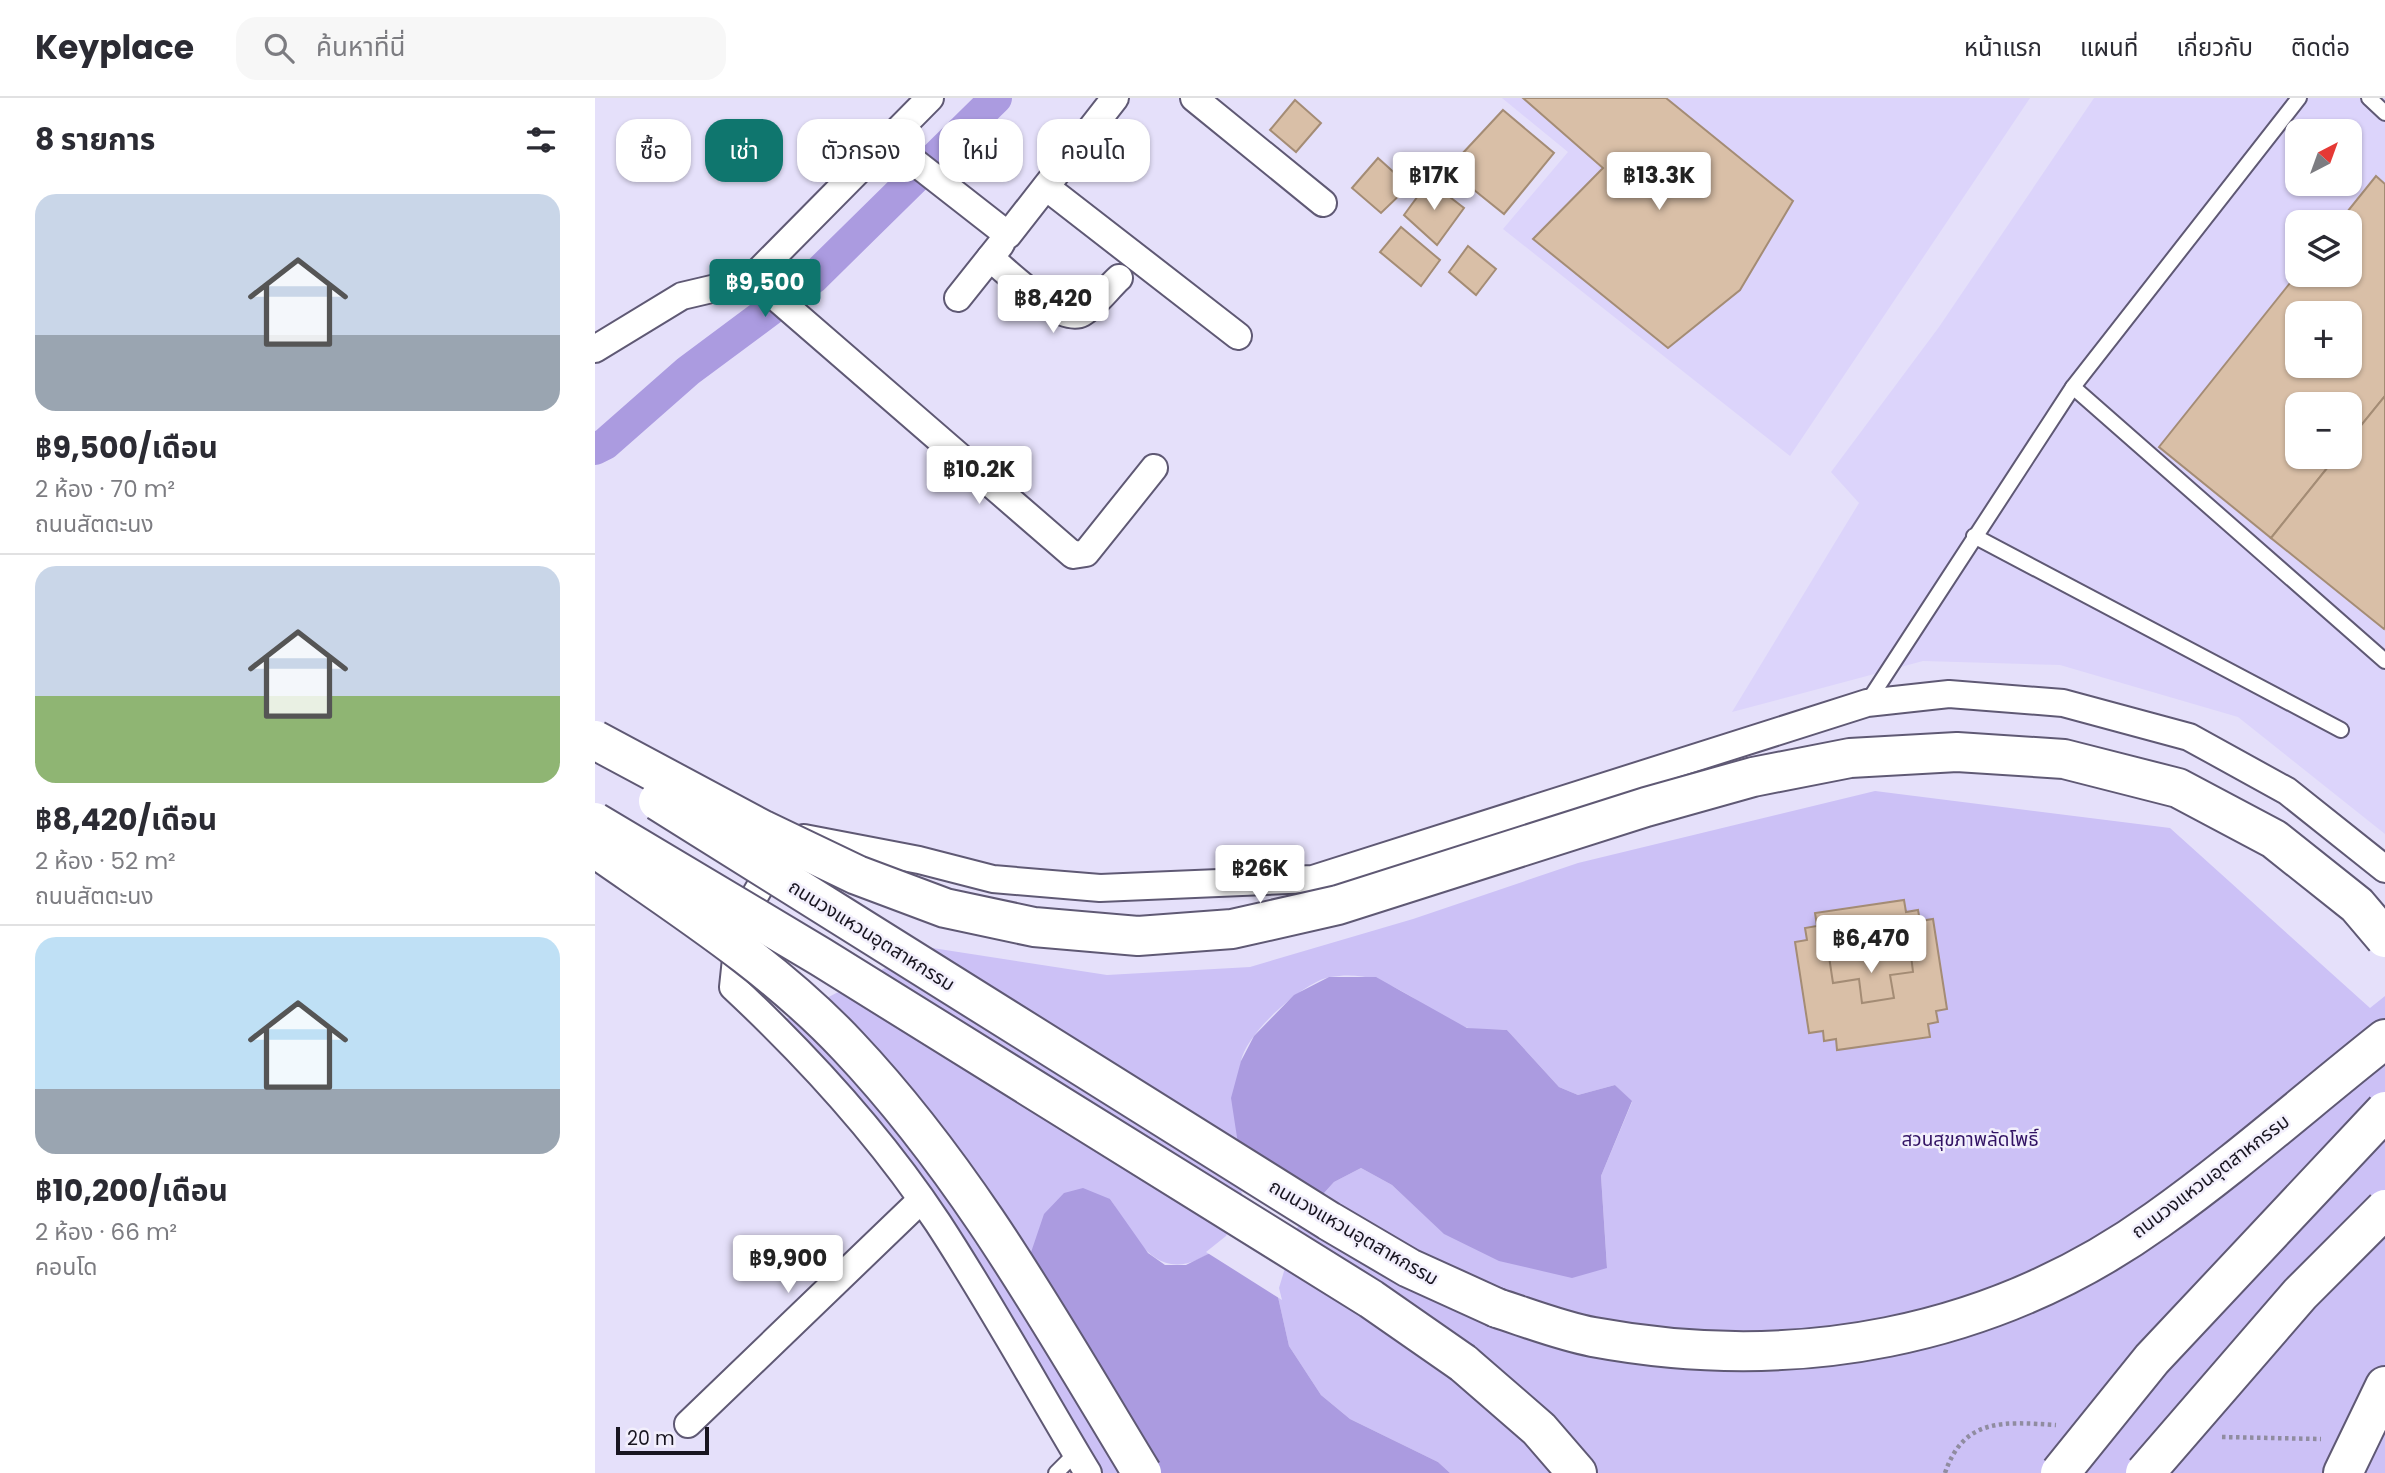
<!DOCTYPE html>
<html lang="th">
<meta charset="utf-8">
<style>
body{margin:0;font-family:Poppins,"Noto Sans Thai",sans-serif;background:#f7f7f7;color:#2b2b33;height:100vh;display:flex;flex-direction:column;font-size:26px;white-space:nowrap}
*{box-sizing:border-box;margin:0}
p{font-size:23px;color:#7c7c81}
.icon{flex:none;width:38px;height:38px;fill:none;stroke:currentColor;stroke-width:2;stroke-linecap:round;stroke-linejoin:round}
.map{position:relative;flex:1;overflow:hidden}
.panel{display:flex;flex-direction:column;background:#fff;width:595px}
.panel>*{flex:none}
.hud{position:absolute;left:21px;top:21px;width:665px;height:63px;display:flex;gap:14px}
.needle{width:46px;rotate:41deg}
.tools{position:absolute;left:1690px;top:21px;display:grid;gap:14px}
.tools a{display:grid;place-items:center;width:77px;height:77px;border-radius:14px;background:#fff;box-shadow:0 2px 5px #0004;font-size:35px}
.scale{position:absolute;left:21px;bottom:18px;width:93px;box-sizing:border-box;padding-left:7px;border:4px solid #181520;border-top:0;font-size:19px;line-height:24px;white-space:nowrap;color:#181520;-webkit-text-stroke:5px #f2effc;paint-order:stroke}
.price{position:absolute;translate:-50% -60px;padding:0 16px;border-radius:7px;background:#fff;color:#222;font-size:23px;line-height:46px;filter:drop-shadow(0 2px 4px #0008)}
.price::after{content:'';position:absolute;left:50%;top:42px;width:21px;height:16px;margin-left:-10px;background:inherit;clip-path:polygon(0 0,100% 0,50% 100%)}
.price.on{background:#0f766e;color:#fff}
ul{padding:0;list-style:none}
li{display:grid;align-content:center;gap:14px;height:371px;padding:0 35px}
li+li{border-top:2px solid #e1e1e2}
li span{display:grid;place-items:center;height:217px;border-radius:21px;color:#555}
li>.icon{margin-inline-start:auto}
span .icon{width:126px;height:126px;fill:#fffc;stroke-width:1}
li b{font-size:30px}
h2{display:flex;justify-content:space-between;align-items:center;height:84px;padding:0 35px;font-size:30px}
.pill{padding:0 24px;border-radius:21px;background:#fff;box-shadow:0 2px 5px #0004;font-size:24px;line-height:63px}
.pill.on{background:#0f766e;color:#fff}
header{display:flex;align-items:center;gap:42px;box-sizing:border-box;height:98px;padding:0 35px;background:#fff;border-bottom:2px solid #e1e1e2}
header strong{font-size:33px}
nav{display:flex;gap:38px;margin-inline-start:auto;font-size:24px}
.search{width:490px;height:63px;background:#f7f7f7;display:flex;align-items:center;gap:18px;box-sizing:border-box;padding:0 24px;border-radius:21px;color:#7c7c81;font-size:26px}
main{display:flex;flex:1;min-height:0}
.map>svg:first-child{display:block}
</style>
<header>
<strong>Keyplace</strong>
<div class="search"><svg class="icon" aria-label="search" viewBox="0 0 24 24"><circle cx="10" cy="10" r="6"/><path d="M15 15l6 6"/></svg>ค้นหาที่นี่</div>
<nav><a>หน้าแรก</a><a>แผนที่</a><a>เกี่ยวกับ</a><a>ติดต่อ</a></nav>
</header>
<main>
<section class="panel">
<h2>8 รายการ<svg class="icon" aria-label="filters" viewBox="0 0 24 24"><path d="M4 7h16M4 17h16"/><circle cx="9" cy="7" r="2"/><circle cx="15" cy="17" r="2"/></svg></h2>
<ul>
<li><span style="background:linear-gradient(#c9d6e8 65%,#9aa5b1 0)"><svg class="icon" aria-label="home" viewBox="0 0 24 24"><path d="M3 11l9-7 9 7M6 9v11h12V9"/></svg></span><div><b>฿9,500/เดือน</b><p>2 ห้อง · 70 m²</p><p>ถนนสัตตะนง</p></div></li>
<li><span style="background:linear-gradient(#c9d6e8 60%,#8fb573 0)"><svg class="icon" aria-label="home" viewBox="0 0 24 24"><path d="M3 11l9-7 9 7M6 9v11h12V9"/></svg></span><div><b>฿8,420/เดือน</b><p>2 ห้อง · 52 m²</p><p>ถนนสัตตะนง</p></div></li>
<li><span style="background:linear-gradient(#bfe0f5 70%,#9aa5b1 0)"><svg class="icon" aria-label="home" viewBox="0 0 24 24"><path d="M3 11l9-7 9 7M6 9v11h12V9"/></svg></span><div><b>฿10,200/เดือน</b><p>2 ห้อง · 66 m²</p><p>คอนโด</p></div></li>
</ul>
</section>
<div class="map">
<svg width="1790" height="1375" viewBox="0 0 1790 1375">
<rect width="100%" height="100%" fill="#e5e0fa"/>
<g fill="#dcd4fb" fill-rule="evenodd">
<polygon points="907,0 1435,0 1195,358 908,131 973,54"/>
<path d="M1499 0H1790V736L1643 619 1465 567 1328 563 1137 614 1264 405 1236 374 1344 229ZM1703 33H1755V86H1703ZM1703 124H1755V177H1703ZM1703 215H1755V268H1703ZM1703 306H1755V359H1703Z"/>
</g>
<path fill="#ccc1f6" d="M1280 693 1575 730 1775 910 1790 898V1375H855L843 1364 755 1321 726 1297 694 1248 681 1190 699 1128 739 1084 766 1070 797 1087 850 1136 1012 1169 1006 1078 1037 1004 1020 987 983 997 964 989 912 932C900 931 882 934 870 929 821 909 794 869 735 879 708 884 650 936 646 964 644 974 647 986 647 996 650 1056 670 1130 604 1161 557 1183 538 1134 515 1101L562 1375H493L343 1125 179 927 331 849 512 877 655 869 818 821 983 765Z"/>
<polygon fill="#ab9be0" points="734,879 781,879 872,930 912,932 964,989 983,997 1020,987 1037,1003 1006,1078 1012,1170 977,1180 904,1163 849,1136 797,1087 766,1070 739,1084 699,1128 681,1190 694,1248 726,1297 755,1321 843,1364 855,1375 562,1375 430,1172 449,1116 469,1095 488,1090 515,1101 553,1155 570,1167 591,1167 617,1154 634,1140 652,1105 636,1000 646,963 659,938 699,897"/>
<polygon fill="#e5e0fa" points="639,1042 731,1098 702,1130 684,1190 687,1202 611,1154 631,1138 648,1104"/>
<g fill="none" stroke-linecap="round" stroke-linejoin="round">
<polyline stroke="#ab9be0" stroke-width="32" points="0,351 10,346 93,273 218,180 401,0"/>
</g>
<g fill="#d9bfa7" stroke="#a48c75" stroke-width="2" fill-rule="evenodd">
<polygon points="928,0 1071,0 1198,103 1145,192 1073,250 938,141 1008,70"/>
<polygon points="700,2 726,25 701,54 675,32"/>
<polygon points="908,12 959,55 909,116 853,71"/>
<polygon points="783,60 814,88 786,115 757,90"/>
<path d="M1781 78 1790 86V298L1755 341V306H1703V359H1741L1676 440 1564 349 1703 175 1755 177V124H1744ZM1703 215H1755V268H1703Z"/>
<polygon points="834,83 869,110 842,147 809,117"/>
<polygon points="806,129 845,162 826,188 785,154"/>
<polygon points="873,148 901,171 881,197 854,174"/>
<polygon points="1790,298 1790,529 1789,531 1676,440 1741,359 1755,359 1755,341"/>
<polygon points="1309,802 1311,814 1323,812 1325,823 1338,821 1352,911 1341,913 1343,924 1333,926 1335,939 1242,952 1241,941 1229,943 1228,933 1214,935 1200,844 1212,842 1210,830 1222,828 1220,815"/>
<polygon points="1283,827 1283,831 1288,830 1290,844 1314,841 1318,874 1295,877 1299,900 1267,905 1264,881 1238,885 1233,852 1259,849 1257,834 1262,834 1261,829"/>
</g>
<g fill="none" stroke-linecap="round" stroke-linejoin="round">
<g stroke="#5f5974" stroke-width="18">
<g id="lane">
<polyline points="1774,0 1790,15"/>
<polyline points="1478,289 1790,563"/>
<polyline points="1379,438 1746,632"/>
<polyline points="1272,605 1478,289 1704,0"/>
<polyline points="461,1375 481,1355"/>
</g>
</g>
<g stroke="#5f5974" stroke-width="30">
<g id="street">
<polyline points="599,0 728,105"/>
<polyline points="294,44 413,137 520,0"/>
<polyline points="451,89 643,238"/>
<path d="M395 160C413 174 465 227 487 215 500 208 513 190 524 180"/>
<polyline points="155,182 170,190 478,457 491,455 559,370"/>
<polyline points="363,200 406,146"/>
<polyline points="0,251 87,198 155,182 335,0"/>
<polyline points="93,1326 326,1102"/>
<path d="M493 1375C443 1292 396 1206 343 1125 286 1039 213 959 138 889L145 823 173 775 209 740 324 762 398 781 505 790 718 781 1272 605 1354 596 1468 605 1594 639 1692 693 1790 771"/>
</g>
</g>
<g stroke="#5f5974" stroke-width="42">
<g id="primary">
<path d="M902 1210C933 1220 966 1233 998 1239 1198 1276 1396 1241 1562 1122 1641 1066 1714 1001 1790 941"/>
<polyline points="868,1265 944,1331 982,1375"/>
<polyline points="1748,1375 1790,1288"/>
</g>
</g>
<g stroke="#908ca0" stroke-width="4.5" stroke-dasharray="3.5 3.5" stroke-linecap="butt">
<polyline points="1627,1339 1726,1341"/>
<path d="M1350 1375C1369 1319 1409 1324 1461 1327"/>
</g>
<use href="#lane" stroke="#fff" stroke-width="14"/>
<use href="#street" stroke="#fff" stroke-width="26"/>
<use href="#primary" stroke="#fff" stroke-width="38"/>
<g stroke="#5f5974" stroke-width="42" stroke-linecap="butt">
<g id="primary-bridge">
<polyline points="0,642 168,732 262,777 350,810 439,829 543,838 637,831 743,807 1051,709 1158,679 1255,660 1362,654 1469,661 1583,690 1679,741 1762,807 1790,840"/>
<polyline points="63,703 734,1123 814,1170 902,1210"/>
<polyline points="0,724 226,859 776,1201 868,1265"/>
<path d="M3 752C89 812 181 871 253 948 373 1075 457 1227 547 1375"/>
<polyline points="1465,1375 1557,1261 1790,1013"/>
<polyline points="1550,1375 1705,1196 1790,1111"/>
</g>
</g>
<use href="#primary-bridge" stroke="#fff" stroke-width="38"/>
</g>
<g text-anchor="middle" stroke-width="5" stroke-linejoin="round" paint-order="stroke">
<g font-size="19" fill="#181520" stroke="#f2effc">
<text transform="translate(277 837) rotate(32)" y="7">ถนนวงแหวนอุตสาหกรรม</text>
<text transform="translate(1615 1078) rotate(-37)" y="7">ถนนวงแหวนอุตสาหกรรม</text>
<text transform="translate(759 1134) rotate(30)" y="7">ถนนวงแหวนอุตสาหกรรม</text>
</g>
<g font-size="19" fill="#321364" stroke="#f2effc">
<text x="1375" y="1048">สวนสุขภาพลัดโพธิ์</text>
</g>
</g>
</svg>
<div class="tools">
<a><svg class="needle" viewBox="-14 -14 28 28"><path d="M0-13l5 13h-10z" fill="#e53935"/><path d="M0 13l5-13h-10z" fill="#7c7c81"/></svg></a>
<a><svg class="icon" aria-label="layers" viewBox="0 0 24 24"><path d="M12 4l9 5-9 5-9-5zM3 14l9 5 9-5"/></svg></a>
<a>+</a>
<a>−</a>
</div>
<div class="scale">20 m</div>
<b class="price" style="left:839px;top:114px">฿17K</b>
<b class="price" style="left:1064px;top:114px">฿13.3K</b>
<b class="price on" style="left:170px;top:221px">฿9,500</b>
<b class="price" style="left:458px;top:237px">฿8,420</b>
<b class="price" style="left:384px;top:408px">฿10.2K</b>
<b class="price" style="left:665px;top:807px">฿26K</b>
<b class="price" style="left:1276px;top:877px">฿6,470</b>
<b class="price" style="left:193px;top:1197px">฿9,900</b>
<div class="hud">
<a class="pill">ซื้อ</a>
<a class="pill on">เช่า</a>
<a class="pill">ตัวกรอง</a>
<a class="pill">ใหม่</a>
<a class="pill">คอนโด</a>
</div>
</div>
</main>
